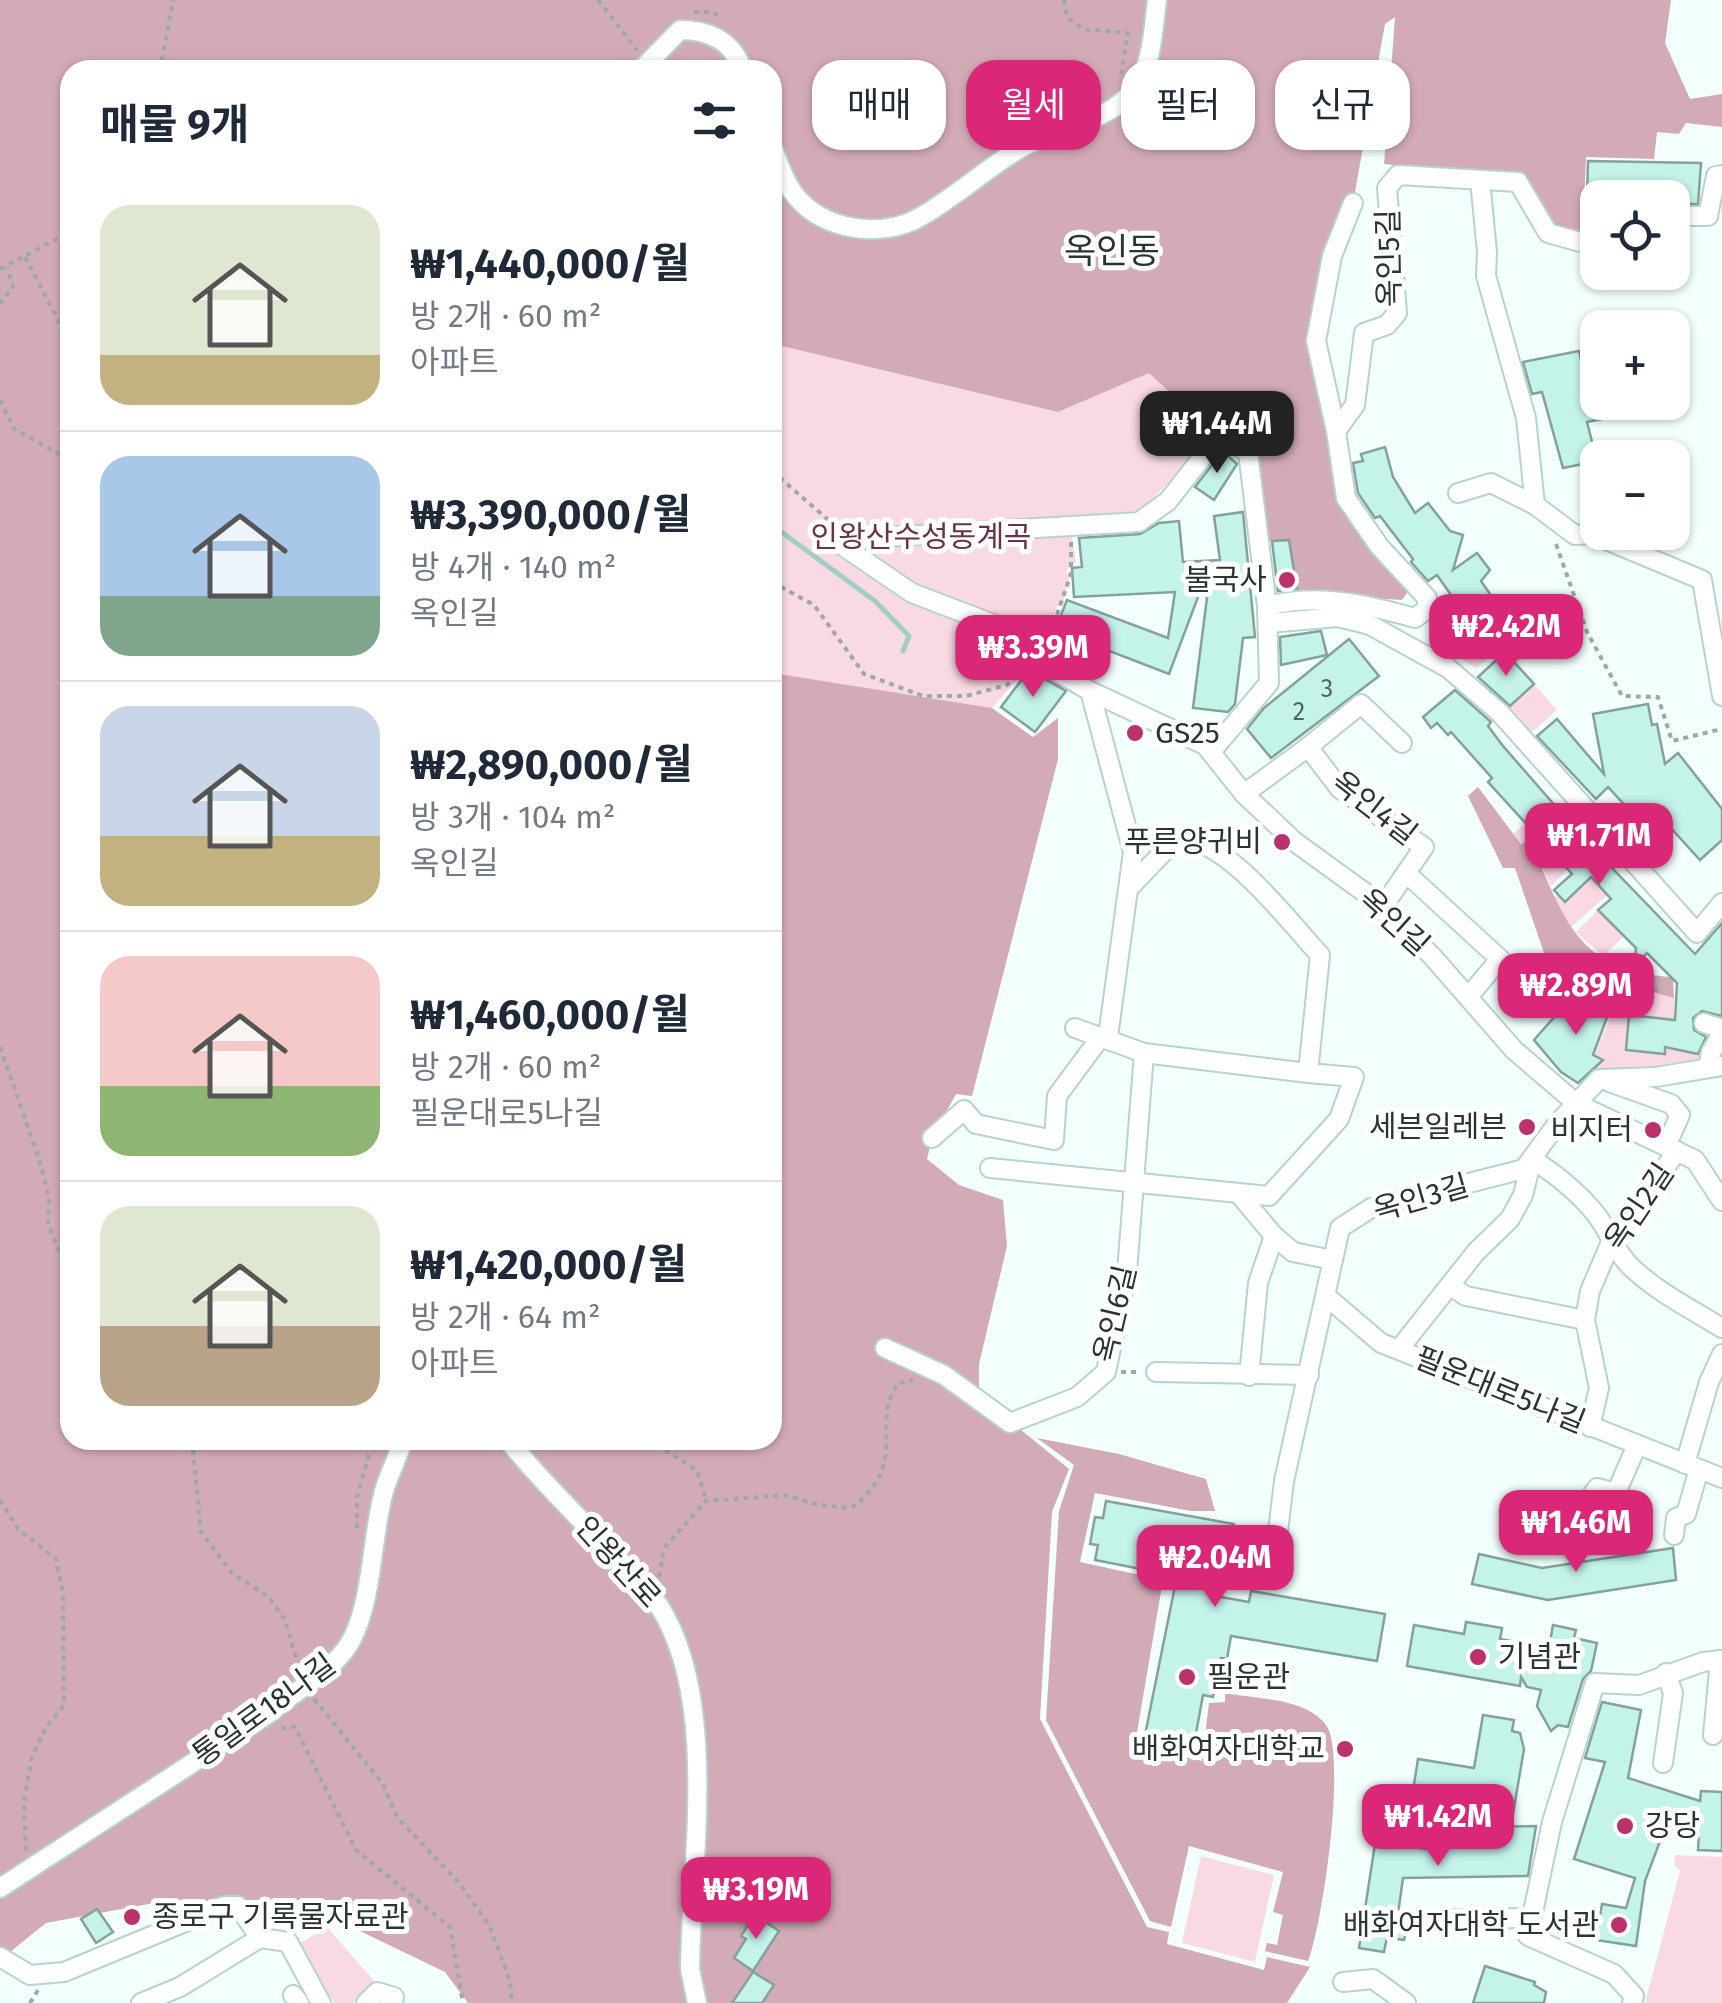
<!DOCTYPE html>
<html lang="ko">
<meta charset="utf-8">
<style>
body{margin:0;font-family:"Fira Sans","Noto Sans KR",sans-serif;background:#f2f2f3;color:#1f2937;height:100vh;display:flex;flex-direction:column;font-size:38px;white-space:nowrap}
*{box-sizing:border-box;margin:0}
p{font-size:32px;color:#747a83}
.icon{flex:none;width:55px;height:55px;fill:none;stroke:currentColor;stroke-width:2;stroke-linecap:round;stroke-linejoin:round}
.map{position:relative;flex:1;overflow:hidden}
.side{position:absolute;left:60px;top:60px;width:722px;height:1390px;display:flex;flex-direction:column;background:#fff;border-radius:30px;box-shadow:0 2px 8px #0004}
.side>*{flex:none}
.banner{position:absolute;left:812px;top:60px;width:758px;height:90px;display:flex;gap:20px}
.controls{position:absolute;left:1580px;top:180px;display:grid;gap:20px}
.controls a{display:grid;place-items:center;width:110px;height:110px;border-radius:20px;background:#fff;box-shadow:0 2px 8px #0004;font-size:50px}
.price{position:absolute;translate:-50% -85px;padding:0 22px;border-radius:20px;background:#db2777;color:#fff;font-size:32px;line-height:65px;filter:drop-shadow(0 2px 5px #0008)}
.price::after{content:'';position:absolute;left:50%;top:60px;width:30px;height:22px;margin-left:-15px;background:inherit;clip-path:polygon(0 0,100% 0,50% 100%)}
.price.active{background:#222;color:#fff}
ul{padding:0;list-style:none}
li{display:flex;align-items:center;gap:30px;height:250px;padding:0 40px}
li+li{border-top:2px solid #e0e1e3}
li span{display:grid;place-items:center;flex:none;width:280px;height:200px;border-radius:30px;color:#555}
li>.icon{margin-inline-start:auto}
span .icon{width:120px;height:120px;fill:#fffc;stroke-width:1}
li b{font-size:42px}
h2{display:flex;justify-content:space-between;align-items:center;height:120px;padding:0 40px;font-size:42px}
.tag{padding:0 35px;border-radius:30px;background:#fff;box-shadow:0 2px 8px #0004;font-size:35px;line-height:90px}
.tag.active{background:#db2777;color:#fff}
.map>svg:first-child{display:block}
</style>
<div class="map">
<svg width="1722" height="2003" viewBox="0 0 1722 2003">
<rect width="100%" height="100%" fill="#f2fffc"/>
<g fill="#f9dae3">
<polygon points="772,344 1058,412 1149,372 1216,435 1140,511 1069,516 1076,562 1068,568 1067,573 1071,574 1062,606 1057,606 1035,659 992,708 773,673"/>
<polygon points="1501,610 1505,614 1491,640 1496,652 1476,668 1431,639 1449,624 1460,637"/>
<polygon points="1534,684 1557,710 1529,735 1506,709"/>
<polygon points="1527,822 1569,868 1551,886 1529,840 1522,844 1513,834"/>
<polygon points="1591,877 1604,891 1623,881 1570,928 1555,898 1557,893 1565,901"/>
<polygon points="1598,910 1623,937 1603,956 1576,932"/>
<polygon points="1609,981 1674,998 1674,1017 1680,1019 1676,1049 1707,1056 1706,1066 1600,1072 1591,1065 1612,1012 1601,1007"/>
<polygon points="1675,1855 1722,1857 1722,2003 1645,2003 1680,1871 1674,1865"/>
<polygon points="1201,1856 1274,1875 1255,1962 1182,1943"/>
<polygon points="327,1927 376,1983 352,2003 334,2003 299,1944"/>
</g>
<g fill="#d3abb6">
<polygon points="0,0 1671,0 1665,43 1690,99 1722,94 1722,127 1686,123 1679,134 1657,132 1654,159 1586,157 1583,227 1597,231 1597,244 1552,232 1524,178 1384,164 1395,17 1385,24 1353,203 1308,345 1340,500 1409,590 1402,600 1298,593 1289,540 1262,541 1259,450 1233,433 1216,435 1149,373 1058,412 773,344 772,70 70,70 70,1440 772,1440 773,673 992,708 1033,737 1058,718 1058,759 972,1096 956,1094 932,1138 927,1159 959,1185 1003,1200 1007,1246 979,1364 979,1391 998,1411 1069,1469 1052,1512 1040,1719 1147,1927 1169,1932 1167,1944 1264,1970 1267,1957 1310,1967 1287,2003 468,2003 445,1972 333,1918 266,1917 215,1903 154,1903 46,1923 0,1960"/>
<path d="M1478 787 1521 844 1529 840C1565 916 1574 972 1673 977L1674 998 1609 981 1601 1007 1585 1001 1581 1007 1544 981 1538 970 1545 956 1542 947 1515 868H1503L1468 796Z"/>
<path d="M1037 1438 1119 1454 1206 1479 1215 1511H1191L1095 1493 1080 1562 1163 1580 1135 1744 1202 1761 1209 1703 1225 1702V1693C1256 1699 1306 1698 1326 1725 1347 1754 1323 1925 1308 1961L1265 1951 1267 1943 1277 1945 1283 1915 1273 1912 1283 1872 1189 1846 1171 1927 1150 1921 1046 1720 1059 1511 1074 1465Z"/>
</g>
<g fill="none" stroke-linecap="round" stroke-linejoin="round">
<polyline stroke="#a1cec6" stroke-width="5" points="772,525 875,601 909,636 903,651"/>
</g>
<g fill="#c4f3ea" stroke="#84a19c" stroke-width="2.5">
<polygon points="1588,161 1701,163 1698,204 1685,204 1672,210 1672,198 1587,198"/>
<polygon points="1579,351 1587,387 1598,384 1598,402 1618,402 1621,415 1587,422 1597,461 1563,468 1542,392 1532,394 1523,362"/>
<polygon points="1385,447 1393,477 1415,513 1428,503 1450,531 1463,535 1453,570 1477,553 1490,570 1481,581 1501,610 1483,625 1487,631 1476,640 1468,631 1460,638 1449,624 1463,612 1437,575 1428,581 1411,562 1413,559 1380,516 1375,518 1358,493 1353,463 1363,461 1361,454"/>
<polygon points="1226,454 1237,464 1214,500 1195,487 1219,456"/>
<polygon points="1243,512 1255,637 1243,638 1235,704 1228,712 1193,708 1209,582 1204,581 1169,674 1055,630 1067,600 1168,638 1175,592 1074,597 1072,568 1082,567 1079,538 1140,534 1159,523 1179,521 1183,562 1220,560 1214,516"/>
<polygon points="1289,540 1297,589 1278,591 1272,541"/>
<polygon points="1321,631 1327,655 1281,665 1280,637"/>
<polygon points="1349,639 1379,676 1271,758 1247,729 1264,708"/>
<polygon points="1505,652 1534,684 1510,706 1478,677"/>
<polygon points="1029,670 1066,691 1035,732 1001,707"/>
<polygon points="1455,690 1491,722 1488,726 1503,746 1586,841 1695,954 1722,923 1722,1016 1702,1011 1693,1018 1694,1030 1706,1037 1698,1054 1665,1047 1665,1054 1626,1050 1629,1015 1675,1020 1677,983 1647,953 1634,966 1636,948 1598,910 1611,899 1591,877 1565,902 1554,890 1572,874 1488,782 1492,778 1451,732 1448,735 1437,723 1431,728 1423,717"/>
<polygon points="1648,704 1652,725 1657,724 1665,764 1678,753 1722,809 1722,840 1700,860 1669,826 1656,839 1608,787 1596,799 1537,736 1557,719 1604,774 1593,714"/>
<polygon points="1592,993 1613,1001 1593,1055 1603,1060 1578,1083 1561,1072 1534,1040 1556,1015 1569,1008 1584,1013"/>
<polygon points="1106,1501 1234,1524 1221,1597 1249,1602 1251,1591 1385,1614 1377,1661 1231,1636 1227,1659 1221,1658 1213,1697 1203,1695 1194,1744 1145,1735 1177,1576 1095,1560 1098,1545 1090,1544 1095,1517 1103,1518"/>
<polygon points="1673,1548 1676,1580 1548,1600 1472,1584 1479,1554 1542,1568"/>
<polygon points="1466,1622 1502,1628 1500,1639 1549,1648 1553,1625 1576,1630 1574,1638 1597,1643 1591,1671 1583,1679 1568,1727 1558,1725 1551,1731 1537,1706 1541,1690 1527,1687 1521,1677 1520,1686 1407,1666 1414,1625 1464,1634"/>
<polygon points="1602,1702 1641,1710 1628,1778 1700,1801 1701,1791 1722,1792 1722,1851 1698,1850 1699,1831 1665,1828 1645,1881 1636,1946 1596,1940 1602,1904 1626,1908 1635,1878 1574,1859 1605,1762 1585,1758"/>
<polygon points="1483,1715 1514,1720 1512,1731 1520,1733 1524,1749 1513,1814 1412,1797 1418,1759 1474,1768"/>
<polygon points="1536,1826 1528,1876 1403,1878 1397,1921 1406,1932 1404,1940 1387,1937 1384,1952 1359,1948 1377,1831 1392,1834 1390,1844 1427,1849 1426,1828"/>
<polygon points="97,1909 113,1932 96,1943 81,1919"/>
<polygon points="755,1915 779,1931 753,1971 734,1958 746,1939 741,1936"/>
<polygon points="1485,1966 1535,1982 1534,1985 1546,1992 1544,2003 1473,2003"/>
<polygon points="753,1972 774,1985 762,2003 732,2003"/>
</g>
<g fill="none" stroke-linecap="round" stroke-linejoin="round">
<g stroke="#b6d4ce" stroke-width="22">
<g id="minor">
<path d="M641 70 680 30C710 30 732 41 743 70"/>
<path d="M772 147C779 162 784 182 795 195 822 231 883 239 920 217 956 197 986 168 1021 148 1055 128 1111 122 1135 88 1153 63 1153 29 1157 0"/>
<polyline points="1480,180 1487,252 1486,276 1526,418 1535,505"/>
<polyline points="1686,216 1708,216 1716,176 1722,175"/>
<polyline points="1672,268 1677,269"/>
<polyline points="1336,431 1316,341 1332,256 1353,203"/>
<polyline points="1458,493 1491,483 1535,505 1575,535 1592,534 1702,580 1722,696"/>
<polyline points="1267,606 1248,452 1227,441 1212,445 1168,501 1139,522 834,540 912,593 1014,632 1035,659 1090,691 1205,745 1244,794 1295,842 1364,892 1432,956 1514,1050 1577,1104 1695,1160 1722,1201"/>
<polyline points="1269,623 1338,617 1370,625 1448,668 1500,713 1697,933 1722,903"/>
<polyline points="1090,691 1133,852 1108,1037"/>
<polyline points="1402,743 1361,704 1308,747 1340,789 1424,847 1406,873 1500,959 1468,997"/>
<path d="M1211 752 1269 683 1267 606C1319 593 1365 604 1415 618L1427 609V598L1379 546 1346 498 1336 431 1355 405 1364 333 1387 325 1397 313 1387 188 1398 175 1518 182 1548 233 1598 247"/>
<polyline points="1244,794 1308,747"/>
<polyline points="1382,908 1406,873"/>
<polyline points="1704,1023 1722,1029"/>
<polyline points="1075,1028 1144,1053 1308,1073"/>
<polyline points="1708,1068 1711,1052 1722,1034"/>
<polyline points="1609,1082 1671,1104 1680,1115 1666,1146"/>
<polyline points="932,1138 964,1110 976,1124 1054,1140 1057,1096 1100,1038"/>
<path d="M990 1168 1269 1196 1339 1119 1354 1077 1308 1073 1320 955C1288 921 1225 835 1176 839L1130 887"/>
<polyline points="1239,1194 1274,1236 1258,1283 1249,1376"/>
<polyline points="1274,1236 1293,1252 1333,1260"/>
<polyline points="1450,1286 1466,1296 1585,1320"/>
<polyline points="1327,1297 1381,1343 1722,1478"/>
<polyline points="885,1348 944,1375 1010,1423 1077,1397 1106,1372 1127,1272 1144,1053"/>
<path d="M1400 1348 1476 1252 1510 1219 1523 1195 1532 1159C1557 1175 1590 1201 1605 1228 1613 1242 1619 1255 1631 1267 1657 1292 1691 1309 1722 1328"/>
<polyline points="1156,1372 1309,1375"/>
<polyline points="1590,1427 1599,1388 1585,1320 1590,1291 1611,1242 1677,1151"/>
<path d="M508 1440C543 1484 584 1522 622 1563 637 1580 654 1595 665 1616 717 1711 691 1863 690 1969L697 2003"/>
<polyline points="1685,1464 1709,1382 1722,1354"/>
<polyline points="1674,1535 1676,1518 1686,1514 1699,1469"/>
<polyline points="1563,1536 1597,1488 1616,1493 1637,1445"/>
<polyline points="1277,1540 1284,1481 1340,1228 1371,1208 1524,1169 1557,1124 1599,1079 1656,1077 1722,1066"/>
<polyline points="1713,1735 1720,1660"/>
<polyline points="1663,1763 1673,1693 1666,1673"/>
<path d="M0 1888 268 1714C293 1692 324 1677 345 1650 373 1613 371 1536 384 1491 389 1474 398 1457 403 1440"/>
<polyline points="1409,1920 1532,1918"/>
<polyline points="0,1957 30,1975 64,1972 224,1906 238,1906 260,1938"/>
<polyline points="1343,1982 1373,1979 1406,2003"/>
<polyline points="293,1995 299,2003"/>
<polyline points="141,2003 180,1987 260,1938 288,1942 321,2003"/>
<polyline points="366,2003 377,1992 394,1997 393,2003"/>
<polyline points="1632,2003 1634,1996 1614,1974 1528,1936 1552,1822 1595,1683 1639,1685 1703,1662 1722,1660"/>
</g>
</g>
<g stroke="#9da9a7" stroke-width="4" stroke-dasharray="5 5" stroke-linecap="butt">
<polyline points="598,0 637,50"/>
<polyline points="1064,0 1067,18 1083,29 1128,33 1121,74"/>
<polyline points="694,12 714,12 721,20"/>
<polyline points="160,70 173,0"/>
<polyline points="25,257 57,318 70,356"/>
<polyline points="0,269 70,232"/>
<polyline points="0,304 13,287 7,268"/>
<polyline points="0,400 14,429 70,460"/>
<polyline points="772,471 833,524"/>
<polyline points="1556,544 1587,632 1622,696 1658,697 1672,741 1722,729"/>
<polyline points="772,582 814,605 864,674 923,696 966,696 1007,685 1022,671"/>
<polyline points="1047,643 1071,574 1071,542"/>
<polyline points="1639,998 1655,995 1656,990 1632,982 1656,982"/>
<polyline points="0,1047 40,1162 49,1198 48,1224 70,1279"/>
<polyline points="1121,1372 1141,1372"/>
<polyline points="192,1440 201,1532 232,1573 269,1597 285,1620 297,1661 305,1666"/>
<polyline points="648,1440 697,1470 706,1501"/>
<polyline points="0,1500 18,1529 56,1559 63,1594 64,1705 46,1727 32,1757 24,1802 26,1852"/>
<polyline points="357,1528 357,1497 373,1440"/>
<path d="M659 1577 664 1548 706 1501 785 1495 818 1505 851 1508C912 1463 868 1422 899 1383L913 1380"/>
<polyline points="314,1699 383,1784 397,1817 461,1885 490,1927 510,1981 512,2003"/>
<polyline points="281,1728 295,1727 356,1850 450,1927 463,2003"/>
<polyline points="30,2003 38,1990"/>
</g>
<use href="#minor" stroke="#fff" stroke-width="18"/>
</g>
<g fill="#bb316c" stroke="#fff" stroke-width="4">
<circle cx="1287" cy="580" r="10"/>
<circle cx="1135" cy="733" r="10"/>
<circle cx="1282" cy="842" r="10"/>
<circle cx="1527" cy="1127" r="10"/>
<circle cx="1653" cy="1130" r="10"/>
<circle cx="1478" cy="1657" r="10"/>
<circle cx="1187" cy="1677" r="10"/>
<circle cx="1345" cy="1749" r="10"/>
<circle cx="1625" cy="1826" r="10"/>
<circle cx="132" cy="1917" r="10"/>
<circle cx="1619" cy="1925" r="10"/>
</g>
<g text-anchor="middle" stroke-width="10" stroke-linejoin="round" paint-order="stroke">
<g font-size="25" fill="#506461">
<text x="1327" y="697">3</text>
<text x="1299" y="720">2</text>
</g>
<g font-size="30" fill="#293533" stroke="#fff">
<text transform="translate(1389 258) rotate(-91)" y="10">옥인5길</text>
<text transform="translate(1374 808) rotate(38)" y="10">옥인4길</text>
<text transform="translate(1394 922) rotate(42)" y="10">옥인길</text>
<text transform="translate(1421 1198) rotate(-16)" y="10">옥인3길</text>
<text transform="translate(1639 1207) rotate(-56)" y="10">옥인2길</text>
<text transform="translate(1115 1314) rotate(-77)" y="10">옥인6길</text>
<text transform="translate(1500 1390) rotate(22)" y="10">필운대로5나길</text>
<text transform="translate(618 1562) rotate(48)" y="10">인왕산로</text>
<text transform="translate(264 1710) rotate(-36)" y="10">통일로18나길</text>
</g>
<g font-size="30" fill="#683345" stroke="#fff">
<text x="921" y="547">인왕산수성동계곡</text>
</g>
<g font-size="30" fill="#293533" stroke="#fff" text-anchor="end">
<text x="1267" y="590">불국사</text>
<text x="1155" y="743" text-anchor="start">GS25</text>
<text x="1262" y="852">푸른양귀비</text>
<text x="1507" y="1137">세븐일레븐</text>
<text x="1633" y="1140">비지터</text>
<text x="1498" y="1667" text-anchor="start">기념관</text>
<text x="1207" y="1687" text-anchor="start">필운관</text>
<text x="1325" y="1759">배화여자대학교</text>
<text x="1645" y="1836" text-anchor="start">강당</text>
<text x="152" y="1927" text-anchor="start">종로구 기록물자료관</text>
<text x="1599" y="1935">배화여자대학 도서관</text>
</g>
<g font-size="35" fill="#293533" stroke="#fff">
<text x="1112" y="263">옥인동</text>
</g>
</g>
</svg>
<div class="controls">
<a><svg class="icon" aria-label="locate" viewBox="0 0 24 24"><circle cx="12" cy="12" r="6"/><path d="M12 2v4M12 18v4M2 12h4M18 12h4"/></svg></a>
<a>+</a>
<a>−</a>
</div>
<b class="price active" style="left:1217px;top:476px">₩1.44M</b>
<b class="price" style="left:1506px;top:679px">₩2.42M</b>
<b class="price" style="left:1033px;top:700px">₩3.39M</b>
<b class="price" style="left:1599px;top:888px">₩1.71M</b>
<b class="price" style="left:1576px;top:1038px">₩2.89M</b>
<b class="price" style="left:1576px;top:1575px">₩1.46M</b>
<b class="price" style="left:1215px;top:1610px">₩2.04M</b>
<b class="price" style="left:1438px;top:1869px">₩1.42M</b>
<b class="price" style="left:756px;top:1942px">₩3.19M</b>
<div class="banner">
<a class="tag">매매</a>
<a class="tag active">월세</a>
<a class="tag">필터</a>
<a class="tag">신규</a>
</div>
<section class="side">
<h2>매물 9개<svg class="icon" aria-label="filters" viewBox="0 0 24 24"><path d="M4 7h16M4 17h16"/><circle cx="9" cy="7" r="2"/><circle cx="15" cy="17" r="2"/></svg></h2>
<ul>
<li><span style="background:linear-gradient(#dfe7d0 75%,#c2b280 0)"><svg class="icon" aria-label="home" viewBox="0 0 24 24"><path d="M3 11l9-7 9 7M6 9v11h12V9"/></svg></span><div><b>₩1,440,000/월</b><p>방 2개 · 60 m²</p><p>아파트</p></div></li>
<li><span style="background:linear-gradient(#a9c7e8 70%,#7fa58c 0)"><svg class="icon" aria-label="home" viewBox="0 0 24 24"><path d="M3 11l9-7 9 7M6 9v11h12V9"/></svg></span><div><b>₩3,390,000/월</b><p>방 4개 · 140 m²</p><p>옥인길</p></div></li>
<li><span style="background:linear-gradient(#c9d6e8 65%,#c2b280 0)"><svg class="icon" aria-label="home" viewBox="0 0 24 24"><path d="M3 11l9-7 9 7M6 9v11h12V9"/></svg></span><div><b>₩2,890,000/월</b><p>방 3개 · 104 m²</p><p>옥인길</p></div></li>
<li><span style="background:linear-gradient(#f6c9c9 65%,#8fb573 0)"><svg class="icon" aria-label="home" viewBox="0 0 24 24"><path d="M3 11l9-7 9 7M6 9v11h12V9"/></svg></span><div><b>₩1,460,000/월</b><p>방 2개 · 60 m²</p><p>필운대로5나길</p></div></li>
<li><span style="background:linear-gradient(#dfe7d0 60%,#b9a48a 0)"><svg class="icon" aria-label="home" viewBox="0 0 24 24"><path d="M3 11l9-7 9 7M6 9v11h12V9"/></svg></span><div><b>₩1,420,000/월</b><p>방 2개 · 64 m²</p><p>아파트</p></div></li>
</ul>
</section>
</div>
